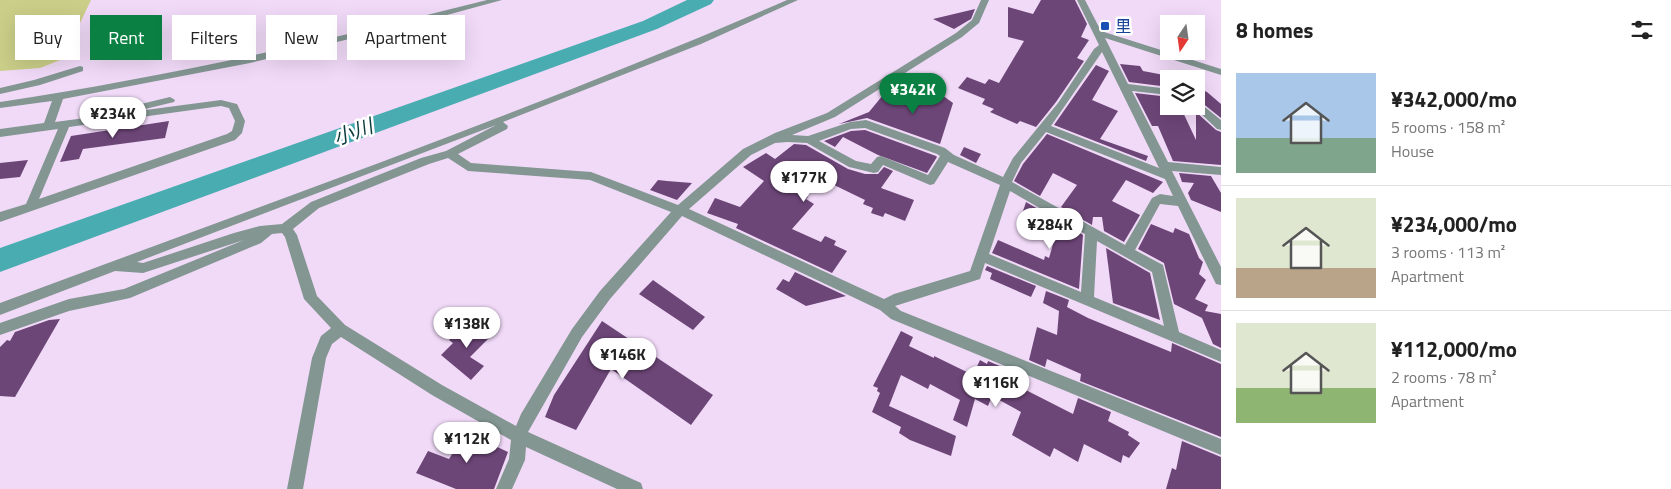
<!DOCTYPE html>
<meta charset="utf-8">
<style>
body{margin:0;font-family:"Titillium Web","Noto Sans JP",sans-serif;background:#f2f2f2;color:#222;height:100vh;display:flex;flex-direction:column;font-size:19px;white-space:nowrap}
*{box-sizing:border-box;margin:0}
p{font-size:16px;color:#767676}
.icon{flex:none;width:28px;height:28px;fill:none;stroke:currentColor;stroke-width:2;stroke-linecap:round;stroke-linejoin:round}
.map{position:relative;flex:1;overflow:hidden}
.sheet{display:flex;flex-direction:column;background:#fff;width:450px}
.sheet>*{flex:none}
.banner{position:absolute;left:15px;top:15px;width:475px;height:45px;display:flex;gap:10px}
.needle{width:32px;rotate:193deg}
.controls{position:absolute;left:1160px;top:15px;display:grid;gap:10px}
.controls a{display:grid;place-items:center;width:45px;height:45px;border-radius:0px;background:#fff;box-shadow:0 5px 20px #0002;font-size:25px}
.price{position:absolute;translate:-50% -42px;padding:0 11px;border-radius:18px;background:#fff;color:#222;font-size:16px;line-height:32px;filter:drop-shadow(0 1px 2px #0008)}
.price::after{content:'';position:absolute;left:50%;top:30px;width:15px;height:11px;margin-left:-8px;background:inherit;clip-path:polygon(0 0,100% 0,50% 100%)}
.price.active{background:#0b8043;color:#fff}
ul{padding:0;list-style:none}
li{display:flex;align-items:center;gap:15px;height:125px;padding:0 15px}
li+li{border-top:1px solid #e0e0e0}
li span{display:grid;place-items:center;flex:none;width:140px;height:100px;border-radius:0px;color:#555}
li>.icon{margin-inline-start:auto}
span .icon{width:60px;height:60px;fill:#fffc;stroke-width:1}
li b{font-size:21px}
h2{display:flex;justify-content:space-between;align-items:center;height:60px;padding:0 15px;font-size:21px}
.pill{padding:0 18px;border-radius:0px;background:#fff;box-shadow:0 5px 20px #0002;font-size:18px;line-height:45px}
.pill.active{background:#0b8043;color:#fff}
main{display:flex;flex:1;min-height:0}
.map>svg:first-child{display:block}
</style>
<main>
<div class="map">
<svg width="1221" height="489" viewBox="0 0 1221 489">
<rect width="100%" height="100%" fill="#f1daf8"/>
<polygon fill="#cace88" points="0,0 91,0 63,59 40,68 0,71"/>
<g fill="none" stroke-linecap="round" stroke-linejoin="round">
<polygon fill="#49acb1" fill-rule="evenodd" points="687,0 714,0 711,4 657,29 0,272 0,248 643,21"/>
</g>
<g fill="#6d4678">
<polygon points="1041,0 1075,0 1087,24 1081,37 1089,40 1077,58 1084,61 1056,102 1036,127 1020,121 1017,124 990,112 994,109 982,104 985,99 958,88 967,77 985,84 989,79 999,83 1024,41 1008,37 1008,7 1033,14"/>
<polygon points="975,9 971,19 954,29 933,19"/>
<polygon points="1120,64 1140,66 1143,71 1164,75 1169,87 1129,82"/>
<polygon points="1096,65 1109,71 1092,100 1118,111 1100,139 1148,156 1146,161 1054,125"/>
<polygon points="1196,87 1207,92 1221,104 1221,118 1196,98"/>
<polygon points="900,92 917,100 938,92 953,103 940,144 867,118 839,124 869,112 883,95 892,99"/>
<polygon points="1135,93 1169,97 1169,106 1180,106 1196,140 1196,112 1216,130 1221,132 1221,165 1173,161 1158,126 1152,126"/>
<polygon points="169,121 165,138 83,149 79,159 60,162 71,136"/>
<polygon points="865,130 936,156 937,157 927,173 878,155 843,137 835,147 824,141 851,131"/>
<polygon points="1047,134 1163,182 1153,193 1126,180 1112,201 1140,215 1124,242 1104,231 1102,217 1093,217 1092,225 1061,207 1077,185 1053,173 1040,196 1014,181 1023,164"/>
<polygon points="794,144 806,145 848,169 865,174 878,174 884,167 893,171 881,188 914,200 905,221 885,213 883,217 871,213 873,208 863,204 865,200 832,184 834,181 804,164 781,183 808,197 806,199 814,204 792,229 821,242 825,236 836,241 834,245 847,251 832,273 736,228 738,224 707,213 715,198 740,207 764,181 743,167 766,153 775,159"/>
<polygon points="964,147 981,154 976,163 960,155"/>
<polygon points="28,160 20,177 0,179 0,163"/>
<polygon points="1179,173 1211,176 1221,193 1221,212 1191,200 1188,193 1194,183 1182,182"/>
<polygon points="658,180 667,181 692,183 677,200 650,190"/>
<polygon points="1026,202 1083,235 1079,289 992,253 998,240 1044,260 1045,256 1049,258 1057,231 1021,217"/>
<polygon points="1151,224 1173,233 1175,228 1189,234 1199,258 1203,262 1199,274 1206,280 1195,299 1208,305 1205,311 1221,314 1221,348 1213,344 1202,318 1174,304 1164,263 1138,249"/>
<polygon points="1106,248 1150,273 1160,320 1113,303"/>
<polygon points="987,266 1036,286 1031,297 990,279 992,273 985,270"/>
<polygon points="795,272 846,296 806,306 776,289 783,279 789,282"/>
<polygon points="653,280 705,317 693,330 639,294"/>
<polygon points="1046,291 1069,300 1067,307 1088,318 1171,352 1172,343 1221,364 1221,437 1080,381 1081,374 1047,359 1045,367 1029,360 1037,327 1057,335 1059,311 1043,303"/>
<polygon points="60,319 15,397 0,396 0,347 7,340 10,341 15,332 49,320"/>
<polygon points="469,321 492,335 470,357 484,366 471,380 441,355 453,343 449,340"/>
<polygon points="602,321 713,395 691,425 611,369 576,430 545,417 554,395"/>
<polygon points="901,331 913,337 909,346 934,358 934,356 973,375 980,360 987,364 988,361 1002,367 1003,370 1000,377 1073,414 1078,398 1111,412 1108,421 1129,432 1128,435 1140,443 1129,458 1123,455 1121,463 1084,444 1078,462 1054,448 1050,457 1012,435 1021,412 992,396 988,406 975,399 967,427 953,420 960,400 930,384 928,389 901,375 889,406 956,436 951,456 910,440 899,433 901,427 872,412 880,393 877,391 878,388 873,386"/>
<polygon points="468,429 494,442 493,445 508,452 494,489 456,489 416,473 428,451 449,459"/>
<polygon points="1182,441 1221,457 1221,489 1166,489 1172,468 1176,470"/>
</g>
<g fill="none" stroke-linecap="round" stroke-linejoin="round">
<g fill="#839692" fill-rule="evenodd">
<path d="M487 0H502L436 18 250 63 63 99 55 122 221 100 237 104 245 121 242 133 235 140 0 222V212L26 204 58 129 0 137V129L44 123 52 101 0 108V102C165 77 326 41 487 0ZM221 106 229 108 235 121 232 131 227 134 39 199 69 127Z"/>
<path d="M787 0H798L701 44 503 122 508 126 507 129 458 154 471 163 591 172 678 205 743 149 775 133 827 113 956 33 972 20 981 0H989L979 23 962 37 835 117 792 135 808 136 850 122 866 120 945 148 954 155 1003 177 1013 158 1058 103 1094 49 1099 45 1077 0H1085L1101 31 1221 69V75L1105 38 1128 84 1169 89V95L1132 91 1168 162 1221 167V175L1172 171 1221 267V285L1216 284 1178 206 1160 204 1135 250 1163 265 1179 332 1221 350V362L985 263 980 279 895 306 901 311 1221 439V455L891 319 880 310 682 216 610 299 582 337 528 432 641 483 643 489H617L526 447 525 460 512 489H496L509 459 511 440 432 395 341 337 332 344 326 358 303 489H287L312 358 321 336 331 328 304 299 285 237 282 233 272 234 261 243 130 298 69 311 0 335V323L69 299 124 289 244 240 143 273 115 271 0 315V303C263 205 529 112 787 0ZM1102 52 1159 168 1051 126ZM496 125 446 151 421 158 311 202 282 224 260 226 234 233 143 263 137 262ZM865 128 937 154 940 156 928 175 881 156 877 157 871 164 856 161 819 141 851 129ZM1046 132 1165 179 1173 196 1160 194 1152 198 1125 245 1012 182 1021 163ZM788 142 807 143 849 167 874 173 878 172 883 165 930 185 934 184 948 162 1000 185 970 271 894 294 884 299 689 209 751 155 775 143ZM448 158 468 171 590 180 671 212 600 291 572 329 521 414 516 426 442 385 345 325 317 296 297 235 293 229 319 208 429 164ZM1010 191 1085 234 1081 292 989 254ZM1097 241 1152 272 1164 326 1094 297Z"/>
<polygon points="80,66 83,67 83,71 40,85 0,94 0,88 34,80"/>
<polygon points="170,97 175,100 174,102 145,109 140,106 141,104"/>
<polygon points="1196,100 1221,120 1221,130 1217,129 1193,106 1196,106"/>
</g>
</g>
<rect fill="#1a4fb4" stroke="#fff" stroke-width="2" x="1100" y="21" width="10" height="10" rx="2.5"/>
<g text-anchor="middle" stroke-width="5" stroke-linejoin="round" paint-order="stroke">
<g font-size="16" fill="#164399" stroke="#fff" text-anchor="start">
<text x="1115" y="32">里</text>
</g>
<g font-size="20" font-style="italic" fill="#0d3c3e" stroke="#fff">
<text transform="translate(353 132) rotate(-20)" y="7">小川</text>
</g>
</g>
</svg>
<div class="controls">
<a><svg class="needle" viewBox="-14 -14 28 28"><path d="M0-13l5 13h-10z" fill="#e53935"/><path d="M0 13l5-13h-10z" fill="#767676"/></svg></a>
<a><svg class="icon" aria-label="layers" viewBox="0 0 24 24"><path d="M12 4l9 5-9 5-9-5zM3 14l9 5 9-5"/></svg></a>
</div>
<b class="price active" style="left:913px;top:115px">¥342K</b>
<b class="price" style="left:113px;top:139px">¥234K</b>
<b class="price" style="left:804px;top:203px">¥177K</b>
<b class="price" style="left:1050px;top:250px">¥284K</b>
<b class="price" style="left:467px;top:349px">¥138K</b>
<b class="price" style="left:623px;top:380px">¥146K</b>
<b class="price" style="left:996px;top:408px">¥116K</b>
<b class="price" style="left:467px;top:464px">¥112K</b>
<div class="banner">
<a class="pill">Buy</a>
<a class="pill active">Rent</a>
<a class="pill">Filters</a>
<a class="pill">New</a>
<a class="pill">Apartment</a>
</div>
</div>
<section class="sheet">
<h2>8 homes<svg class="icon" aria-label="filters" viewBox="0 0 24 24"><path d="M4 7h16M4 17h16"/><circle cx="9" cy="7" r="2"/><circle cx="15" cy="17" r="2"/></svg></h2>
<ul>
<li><span style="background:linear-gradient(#a9c7e8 65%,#7fa58c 0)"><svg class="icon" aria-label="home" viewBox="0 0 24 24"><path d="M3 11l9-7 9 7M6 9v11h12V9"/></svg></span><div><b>¥342,000/mo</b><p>5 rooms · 158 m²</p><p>House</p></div></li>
<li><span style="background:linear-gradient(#dfe7d0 70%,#b9a48a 0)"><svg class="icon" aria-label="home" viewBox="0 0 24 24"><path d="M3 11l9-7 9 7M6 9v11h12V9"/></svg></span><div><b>¥234,000/mo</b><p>3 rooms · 113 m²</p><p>Apartment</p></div></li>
<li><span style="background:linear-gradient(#dfe7d0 65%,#8fb573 0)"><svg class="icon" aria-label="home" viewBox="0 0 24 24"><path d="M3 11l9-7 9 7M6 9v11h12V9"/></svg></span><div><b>¥112,000/mo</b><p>2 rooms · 78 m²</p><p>Apartment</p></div></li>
</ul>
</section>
</main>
